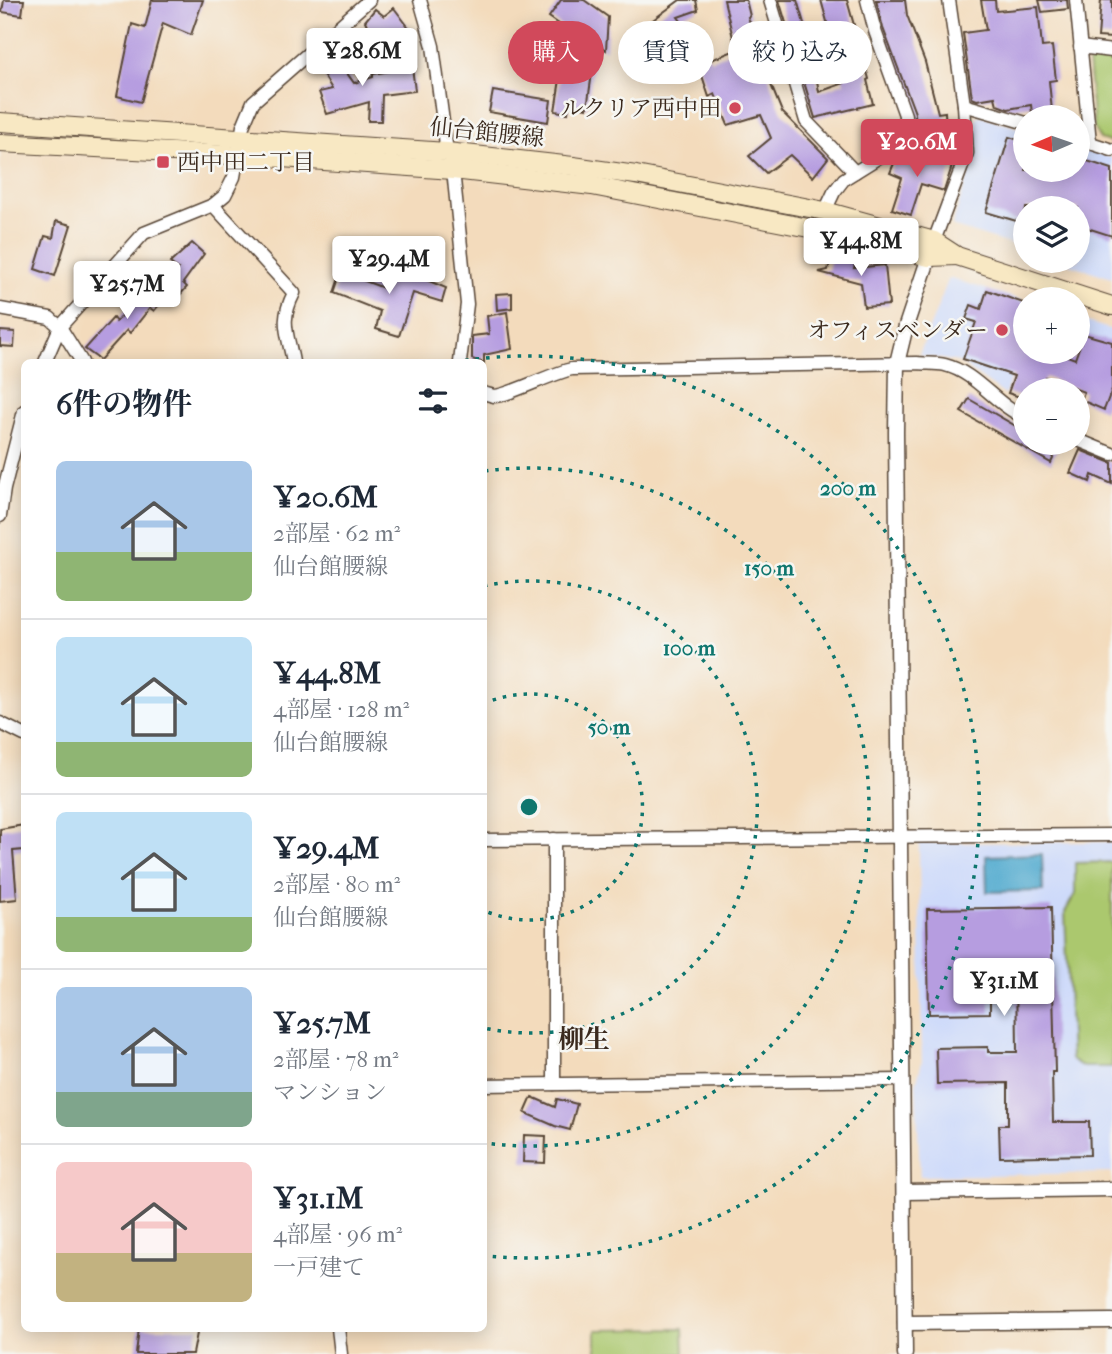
<!DOCTYPE html>
<html lang="ja">
<meta charset="utf-8">
<style>
body{margin:0;font-family:"IM FELL French Canon","Noto Serif JP",serif;background:#f6f6f7;color:#1f2937;height:100vh;display:flex;flex-direction:column;font-size:26px;white-space:nowrap}
*{box-sizing:border-box;margin:0}
p{font-size:23px;color:#747a83}
.icon{flex:none;width:38px;height:38px;fill:none;stroke:currentColor;stroke-width:2;stroke-linecap:round;stroke-linejoin:round}
.map{position:relative;flex:1;overflow:hidden}
.sheet{position:absolute;left:21px;top:359px;width:466px;height:973px;display:flex;flex-direction:column;background:#fff;border-radius:10px;box-shadow:0 4px 18px #0003}
.sheet>*{flex:none}
.hud{position:absolute;left:508px;top:21px;width:499px;height:63px;display:flex;gap:14px}
.needle{width:46px;rotate:268deg}
.fabs{position:absolute;left:1013px;top:105px;display:grid;gap:14px}
.fabs a{display:grid;place-items:center;width:77px;height:77px;border-radius:50%;background:#fff;box-shadow:0 4px 18px #0003;font-size:35px}
.price{position:absolute;translate:-50% -60px;padding:0 16px;border-radius:7px;background:#fff;color:#222;font-size:23px;line-height:46px;filter:drop-shadow(0 2px 4px #0008)}
.price::after{content:'';position:absolute;left:50%;top:42px;width:21px;height:16px;margin-left:-10px;background:inherit;clip-path:polygon(0 0,100% 0,50% 100%)}
.price.active{background:#d1495b;color:#fff}
ul{padding:0;list-style:none}
li{display:flex;align-items:center;gap:21px;height:175px;padding:0 35px}
li+li{border-top:2px solid #e0e1e3}
li span{display:grid;place-items:center;flex:none;width:196px;height:140px;border-radius:10px;color:#555}
li>.icon{margin-inline-start:auto}
span .icon{width:84px;height:84px;fill:#fffc;stroke-width:1}
li b{font-size:30px}
h2{display:flex;justify-content:space-between;align-items:center;height:84px;padding:0 35px;font-size:30px}
.chip{padding:0 24px;border-radius:32px;background:#fff;box-shadow:0 4px 18px #0003;font-size:24px;line-height:63px}
.chip.active{background:#d1495b;color:#fff}
.map>svg:first-child{display:block}
</style>
<div class="map">
<svg width="1112" height="1354" viewBox="0 0 1112 1354">
<rect width="100%" height="100%" fill="#f6f6f2"/>
<filter id="ink" filterUnits="userSpaceOnUse"><feTurbulence type="fractalNoise" baseFrequency=".0143" numOctaves="2"/><feDisplacementMap in="SourceGraphic" scale="14" xChannelSelector="R" yChannelSelector="G"/><feConvolveMatrix kernelMatrix="1 2 1 2 8 2 1 2 1" color-interpolation-filters="sRGB"/></filter>
<filter id="wash" filterUnits="userSpaceOnUse"><feTurbulence type="fractalNoise" baseFrequency=".00686" numOctaves="4" result="noise"/><feDisplacementMap in="SourceGraphic" scale="28" xChannelSelector="R" yChannelSelector="G"/><feGaussianBlur stdDeviation="1.57" result="paint"/><feColorMatrix in="noise" values="0 0 0 0 0 0 0 0 0 0 0 0 0 0 0 0 0 1.4 0 .05"/><feComposite in="paint" operator="in"/></filter>
<g filter="url(#wash)">
<rect width="100%" height="100%" fill="#f3dbbc"/>
<g fill="#cedafa">
<polygon points="979,115 1025,130 1026,170 1078,170 1078,147 1112,158 1112,278 1060,261 1078,261 1078,208 1026,208 1025,249 952,226 977,148 976,120"/>
<polygon points="949,278 1025,301 1025,333 1005,395 959,362 919,355"/>
<polygon points="1078,319 1112,330 1112,376 1090,360 1066,352 1078,352"/>
<polygon points="1112,842 1112,1173 920,1176 916,1084 922,1062 919,843"/>
</g>
<g fill="#abc86e" stroke="#737946" stroke-width="2">
<polygon points="1094,54 1112,56 1112,143 1100,139 1094,129 1088,59"/>
<polygon points="1112,862 1112,1067 1083,1067 1071,1059 1065,912 1075,894 1075,863"/>
<polygon points="683,1329 684,1354 596,1354 596,1330"/>
</g>
<polygon fill="#51aacf" stroke="#466a76" stroke-width="2" points="1042,854 1043,891 987,892 986,856"/>
<g id="blocks">
<g fill="#b69de0">
<polygon points="4,0 24,0 22,15 2,12"/>
<polygon points="152,0 203,0 191,35 163,23 141,102 117,96 132,24 145,28"/>
<polygon points="561,0 584,0 608,17 606,50 597,44 596,50 549,17"/>
<polygon points="680,0 696,0 698,10 678,17 711,60 736,50 724,0 746,0 750,16 748,17 761,57 764,57 771,85 782,112 828,158 813,177 790,155 766,173 749,156 771,138 761,115 728,125 715,94 709,97 697,60 687,69 662,40 664,39 653,25 647,27 646,25"/>
<polygon points="779,0 797,0 811,47 819,92 844,83 821,0 847,0 869,79 867,80 873,104 815,118"/>
<polygon points="876,0 905,0 907,15 925,62 938,113 945,112 947,146 917,149 915,113 883,28"/>
<polygon points="981,0 995,0 996,11 1038,7 1042,47 1052,46 1056,80 1049,81 1052,111 1032,113 1031,105 1008,109 997,105 995,97 977,100 972,98 963,33 986,30"/>
<polygon points="1039,0 1067,0 1068,9 1042,12"/>
<polygon points="1101,0 1112,0 1112,38 1098,37"/>
<polygon points="394,8 410,29 375,57 360,41 371,32 365,21 375,9 384,16"/>
<polygon points="564,54 594,59 587,108 569,105 568,113 555,111"/>
<polygon points="334,55 354,83 373,77 373,74 412,67 415,91 382,95 381,121 368,121 369,102 327,114 319,92 332,89 319,68"/>
<polygon points="493,91 551,100 548,122 489,112"/>
<polygon points="1009,137 1026,142 1026,170 1078,170 1078,158 1112,169 1112,236 1078,225 1078,208 1026,208 1023,223 986,212"/>
<polygon points="902,153 920,155 952,166 944,191 921,184 911,215 892,209 902,178 890,173 897,156"/>
<polygon points="56,221 71,225 55,276 35,269 45,236 53,238"/>
<polygon points="192,243 204,254 183,283 187,287 178,297 164,285 178,269 170,263"/>
<polygon points="833,250 857,256 854,268 885,265 889,305 864,307 861,283 819,272 828,270"/>
<polygon points="393,266 446,288 442,302 413,293 399,336 376,329 380,311 334,293 341,272 386,289"/>
<polygon points="155,281 168,294 154,311 150,308 130,333 127,330 100,360 85,349 113,318 116,322 133,302"/>
<polygon points="987,290 1026,304 1026,352 1057,352 1075,359 1084,334 1112,342 1112,389 1104,410 1081,400 1084,392 1045,377 1040,390 1026,390 1026,399 1008,393 1014,376 963,359 976,322 966,319 971,305 981,309"/>
<polygon points="512,293 512,308 497,310 496,294"/>
<polygon points="507,312 512,349 484,355 484,363 472,359 472,336 489,334 487,316"/>
<polygon points="0,331 15,332 14,347 0,346"/>
<polygon points="969,399 1026,432 1026,443 1060,443 1051,463 961,412"/>
<polygon points="1080,450 1112,463 1112,484 1092,475 1090,482 1070,473"/>
<polygon points="24,825 24,850 13,851 17,899 0,901 0,829"/>
<polygon points="1051,907 1055,1072 1052,1072 1053,1122 1089,1122 1090,1155 1000,1157 999,1125 1008,1125 1008,1083 937,1084 936,1048 988,1047 988,1052 1017,1052 1016,966 990,967 990,1013 929,1014 927,909"/>
<polygon points="532,1097 555,1107 557,1099 577,1104 570,1130 555,1126 525,1113"/>
<polygon points="524,1135 546,1136 545,1163 523,1162"/>
<polygon points="139,1328 198,1328 193,1354 136,1354"/>
</g>
</g>
</g>
<g filter="url(#ink)">
<use href="#blocks" fill-opacity="0" stroke="#574536" stroke-width="2"/>
<g fill="none" stroke-linecap="round" stroke-linejoin="round">
<g stroke="#574536" stroke-width="15">
<g id="minor">
<polyline points="420,0 433,46 447,152"/>
<polyline points="770,0 806,121 855,172"/>
<polyline points="1076,0 1090,142"/>
<polyline points="1080,47 1112,51"/>
<polyline points="964,105 1026,123"/>
<polyline points="1078,139 1112,150"/>
<polyline points="453,170 467,304 460,362"/>
<path d="M213 205 294 293C279 322 288 333 293 362"/>
<polyline points="825,211 834,192 844,179 897,146 904,135 905,115 875,31 867,0"/>
<polyline points="934,241 967,153 964,105 949,0"/>
<polyline points="0,309 50,318 60,327 82,362"/>
<polyline points="45,362 60,327 144,233 213,205 225,195 234,177 243,126 253,102 369,0"/>
<path d="M483 393C484 393 493 396 494 396 508 396 552 373 572 369L917 363C926 364 936 363 945 365 977 373 996 406 1026 418"/>
<polyline points="1078,440 1112,454"/>
<polyline points="0,516 4,489 24,411"/>
<polyline points="0,723 24,735"/>
<polyline points="554,839 554,1084"/>
<polyline points="483,840 1112,835"/>
<polyline points="483,1085 903,1080"/>
<polyline points="338,1328 341,1354"/>
</g>
</g>
<g stroke="#574536" stroke-width="17">
<g id="tertiary">
<polyline points="904,1192 1112,1189"/>
<polyline points="905,1323 1112,1321"/>
<polyline points="905,1354 896,432 897,363 906,326 932,248"/>
</g>
</g>
<g stroke="#574536" stroke-width="20">
<g id="secondary">
<polyline points="0,122 447,152 573,166 636,175 825,211 934,241 957,256 1112,306"/>
<polyline points="0,143 267,157 453,170 592,186 819,230 929,257 957,256"/>
</g>
</g>
<use href="#minor" stroke="#fff" stroke-width="12"/>
<use href="#tertiary" stroke="#fff" stroke-width="14"/>
<use href="#secondary" stroke="#f8e8c3" stroke-width="18"/>
</g>
</g>
<g fill="none" stroke="#0f766e" stroke-width="3.5" stroke-dasharray="3.5 7">
<path d="M483 704A113 113 0 1 1 483 910"/>
<path d="M484 586A226 226 0 1 1 484 1028"/>
<path d="M485 471A339 339 0 1 1 485 1143"/>
<path d="M455 362A451 451 0 1 1 486 1256"/>
</g>
<g fill="#d1495b" stroke="#f6f6f2" stroke-width="2.5">
<circle cx="735" cy="108" r="7"/>
<rect x="156" y="155" width="14" height="14" rx="3.5"/>
<circle cx="1002" cy="330" r="7"/>
</g>
<g text-anchor="middle" stroke-width="5" stroke-linejoin="round" paint-order="stroke">
<g font-size="23" fill="#3b2a1e" stroke="#f6f6f2" text-anchor="end">
<text x="721" y="116">ルクリア西中田</text>
<text x="177" y="170" text-anchor="start">西中田二丁目</text>
<text x="988" y="338">オフィスベンダー</text>
</g>
<g font-size="23" fill="#3b2a1e" stroke="#f6f6f2">
<text transform="translate(487 132) rotate(6)" y="8">仙台館腰線</text>
</g>
<g font-size="26" font-weight="bold" fill="#3b2a1e" stroke="#f6f6f2">
<text x="584" y="1048">柳生</text>
</g>
</g>
<circle cx="529" cy="807" r="10" fill="#0f766e" stroke="#f6f6f2" stroke-width="3.5"/>
<g font-size="21" text-anchor="middle" font-weight="bold" fill="#0f766e" stroke="#f6f6f2" stroke-width="5" stroke-linejoin="round" paint-order="stroke">
<text x="848" y="495">200 m</text>
<text x="769" y="575">150 m</text>
<text x="689" y="655">100 m</text>
<text x="609" y="734">50 m</text>
</g>
</svg>
<div class="fabs">
<a><svg class="needle" viewBox="-14 -14 28 28"><path d="M0-13l5 13h-10z" fill="#e53935"/><path d="M0 13l5-13h-10z" fill="#747a83"/></svg></a>
<a><svg class="icon" aria-label="layers" viewBox="0 0 24 24"><path d="M12 4l9 5-9 5-9-5zM3 14l9 5 9-5"/></svg></a>
<a>+</a>
<a>−</a>
</div>
<b class="price" style="left:362px;top:88px">¥28.6M</b>
<b class="price active" style="left:917px;top:179px">¥20.6M</b>
<b class="price" style="left:861px;top:278px">¥44.8M</b>
<b class="price" style="left:389px;top:296px">¥29.4M</b>
<b class="price" style="left:127px;top:321px">¥25.7M</b>
<b class="price" style="left:1004px;top:1018px">¥31.1M</b>
<div class="hud">
<a class="chip active">購入</a>
<a class="chip">賃貸</a>
<a class="chip">絞り込み</a>
</div>
<section class="sheet">
<h2>6件の物件<svg class="icon" aria-label="filters" viewBox="0 0 24 24"><path d="M4 7h16M4 17h16"/><circle cx="9" cy="7" r="2"/><circle cx="15" cy="17" r="2"/></svg></h2>
<ul>
<li><span style="background:linear-gradient(#a9c7e8 65%,#8fb573 0)"><svg class="icon" aria-label="home" viewBox="0 0 24 24"><path d="M3 11l9-7 9 7M6 9v11h12V9"/></svg></span><div><b>¥20.6M</b><p>2部屋 · 62 m²</p><p>仙台館腰線</p></div></li>
<li><span style="background:linear-gradient(#bfe0f5 75%,#8fb573 0)"><svg class="icon" aria-label="home" viewBox="0 0 24 24"><path d="M3 11l9-7 9 7M6 9v11h12V9"/></svg></span><div><b>¥44.8M</b><p>4部屋 · 128 m²</p><p>仙台館腰線</p></div></li>
<li><span style="background:linear-gradient(#bfe0f5 75%,#8fb573 0)"><svg class="icon" aria-label="home" viewBox="0 0 24 24"><path d="M3 11l9-7 9 7M6 9v11h12V9"/></svg></span><div><b>¥29.4M</b><p>2部屋 · 80 m²</p><p>仙台館腰線</p></div></li>
<li><span style="background:linear-gradient(#a9c7e8 75%,#7fa58c 0)"><svg class="icon" aria-label="home" viewBox="0 0 24 24"><path d="M3 11l9-7 9 7M6 9v11h12V9"/></svg></span><div><b>¥25.7M</b><p>2部屋 · 78 m²</p><p>マンション</p></div></li>
<li><span style="background:linear-gradient(#f6c9c9 65%,#c2b280 0)"><svg class="icon" aria-label="home" viewBox="0 0 24 24"><path d="M3 11l9-7 9 7M6 9v11h12V9"/></svg></span><div><b>¥31.1M</b><p>4部屋 · 96 m²</p><p>一戸建て</p></div></li>
</ul>
</section>
</div>
